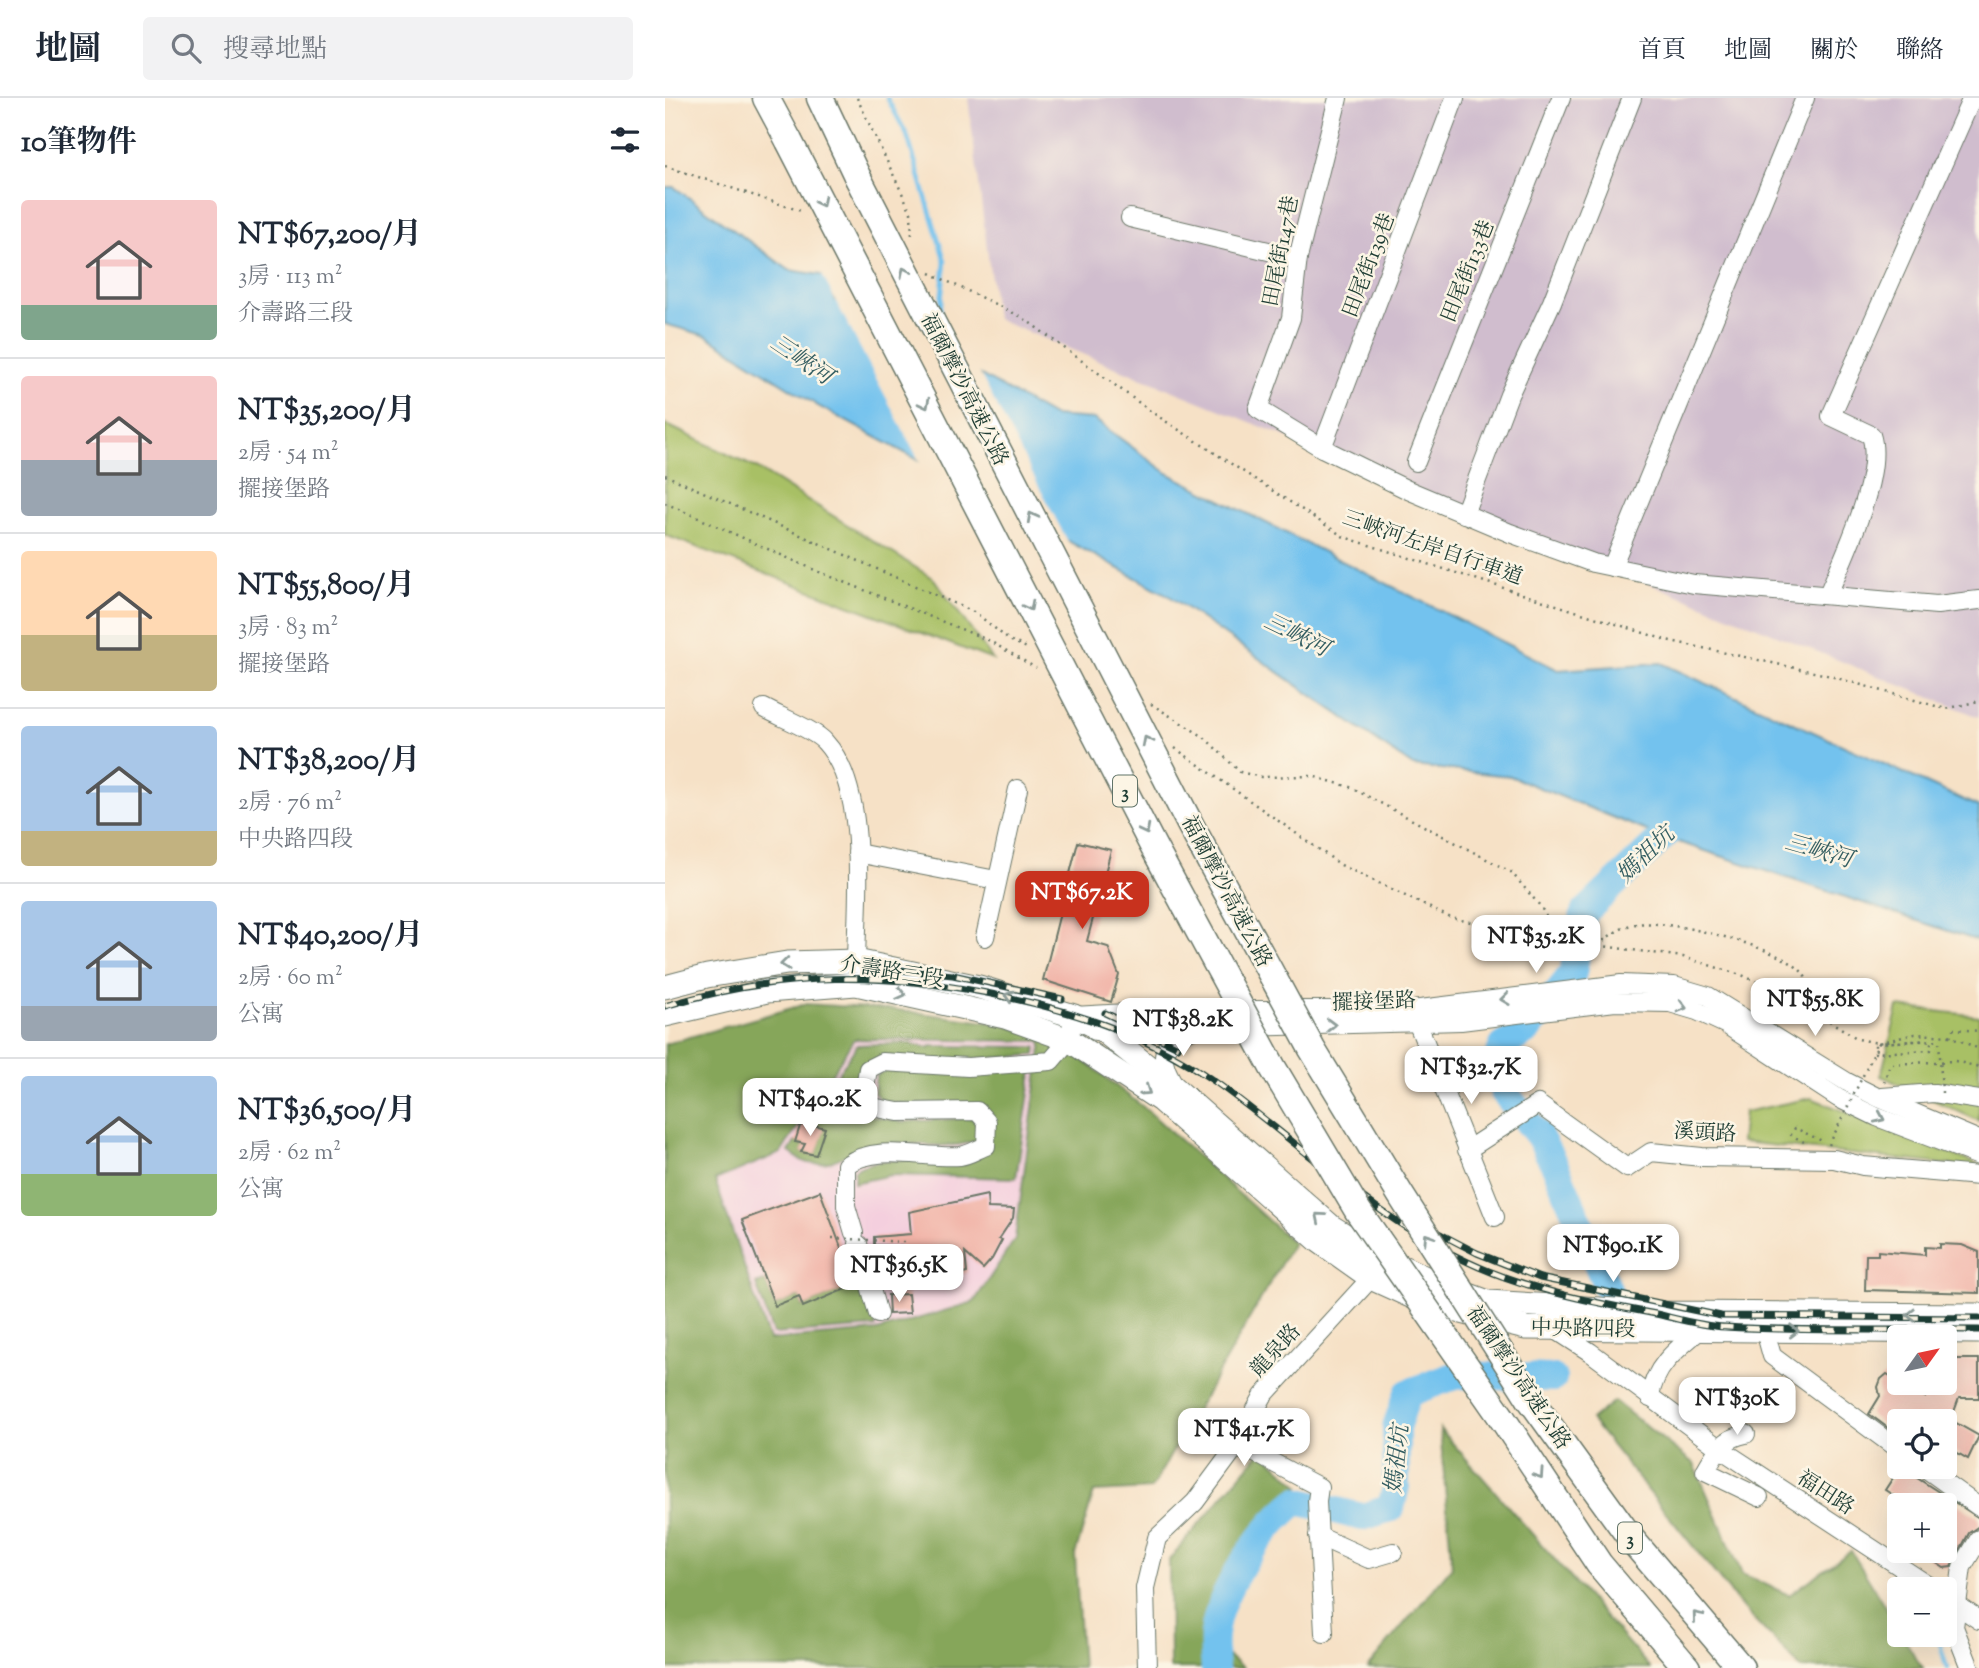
<!DOCTYPE html>
<html lang="zh-TW">
<meta charset="utf-8">
<style>
body{margin:0;font-family:"Sorts Mill Goudy","Noto Serif TC",serif;background:#f2f2f3;color:#1f2937;height:100vh;display:flex;flex-direction:column;font-size:26px;white-space:nowrap}
*{box-sizing:border-box;margin:0}
p{font-size:23px;color:#747a83}
.icon{flex:none;width:38px;height:38px;fill:none;stroke:currentColor;stroke-width:2;stroke-linecap:round;stroke-linejoin:round}
.map{position:relative;flex:1;overflow:hidden}
.sheet{display:flex;flex-direction:column;background:#fff;width:665px}
.sheet>*{flex:none}
.needle{width:46px;rotate:57deg}
.buttons{position:absolute;left:1222px;top:1227px;display:grid;gap:14px}
.buttons a{display:grid;place-items:center;width:70px;height:70px;border-radius:7px;background:#fff;box-shadow:0 7px 28px #0002;font-size:35px}
.price{position:absolute;translate:-50% -60px;padding:0 16px;border-radius:14px;background:#fff;color:#222;font-size:23px;line-height:46px;filter:drop-shadow(0 2px 4px #0008)}
.price::after{content:'';position:absolute;left:50%;top:42px;width:21px;height:16px;margin-left:-10px;background:inherit;clip-path:polygon(0 0,100% 0,50% 100%)}
.price.on{background:#c8321e;color:#fff}
ul{padding:0;list-style:none}
li{display:flex;align-items:center;gap:21px;height:175px;padding:0 21px}
li+li{border-top:2px solid #e0e1e3}
li span{display:grid;place-items:center;flex:none;width:196px;height:140px;border-radius:7px;color:#555}
li>.icon{margin-inline-start:auto}
span .icon{width:84px;height:84px;fill:#fffc;stroke-width:1}
li b{font-size:30px}
h2{display:flex;justify-content:space-between;align-items:center;height:84px;padding:0 21px;font-size:30px}
header{display:flex;align-items:center;gap:42px;box-sizing:border-box;height:98px;padding:0 35px;background:#fff;border-bottom:2px solid #e0e1e3}
header strong{font-size:33px}
nav{display:flex;gap:38px;margin-inline-start:auto;font-size:24px}
.search{width:490px;height:63px;background:#f2f2f3;display:flex;align-items:center;gap:18px;box-sizing:border-box;padding:0 24px;border-radius:7px;color:#747a83;font-size:26px}
main{display:flex;flex:1;min-height:0}
.map>svg:first-child{display:block}
</style>
<header>
<strong>地圖</strong>
<div class="search"><svg class="icon" aria-label="search" viewBox="0 0 24 24"><circle cx="10" cy="10" r="6"/><path d="M15 15l6 6"/></svg>搜尋地點</div>
<nav><a>首頁</a><a>地圖</a><a>關於</a><a>聯絡</a></nav>
</header>
<main>
<section class="sheet">
<h2>10筆物件<svg class="icon" aria-label="filters" viewBox="0 0 24 24"><path d="M4 7h16M4 17h16"/><circle cx="9" cy="7" r="2"/><circle cx="15" cy="17" r="2"/></svg></h2>
<ul>
<li><span style="background:linear-gradient(#f6c9c9 75%,#7fa58c 0)"><svg class="icon" aria-label="home" viewBox="0 0 24 24"><path d="M3 11l9-7 9 7M6 9v11h12V9"/></svg></span><div><b>NT$67,200/月</b><p>3房 · 113 m²</p><p>介壽路三段</p></div></li>
<li><span style="background:linear-gradient(#f6c9c9 60%,#9aa5b1 0)"><svg class="icon" aria-label="home" viewBox="0 0 24 24"><path d="M3 11l9-7 9 7M6 9v11h12V9"/></svg></span><div><b>NT$35,200/月</b><p>2房 · 54 m²</p><p>擺接堡路</p></div></li>
<li><span style="background:linear-gradient(#ffd9b3 60%,#c2b280 0)"><svg class="icon" aria-label="home" viewBox="0 0 24 24"><path d="M3 11l9-7 9 7M6 9v11h12V9"/></svg></span><div><b>NT$55,800/月</b><p>3房 · 83 m²</p><p>擺接堡路</p></div></li>
<li><span style="background:linear-gradient(#a9c7e8 75%,#c2b280 0)"><svg class="icon" aria-label="home" viewBox="0 0 24 24"><path d="M3 11l9-7 9 7M6 9v11h12V9"/></svg></span><div><b>NT$38,200/月</b><p>2房 · 76 m²</p><p>中央路四段</p></div></li>
<li><span style="background:linear-gradient(#a9c7e8 75%,#9aa5b1 0)"><svg class="icon" aria-label="home" viewBox="0 0 24 24"><path d="M3 11l9-7 9 7M6 9v11h12V9"/></svg></span><div><b>NT$40,200/月</b><p>2房 · 60 m²</p><p>公寓</p></div></li>
<li><span style="background:linear-gradient(#a9c7e8 70%,#8fb573 0)"><svg class="icon" aria-label="home" viewBox="0 0 24 24"><path d="M3 11l9-7 9 7M6 9v11h12V9"/></svg></span><div><b>NT$36,500/月</b><p>2房 · 62 m²</p><p>公寓</p></div></li>
</ul>
</section>
<div class="map">
<svg width="1314" height="1570" viewBox="0 0 1314 1570">
<rect width="100%" height="100%" fill="#fcf5e5"/>
<filter id="ink" filterUnits="userSpaceOnUse"><feTurbulence type="fractalNoise" baseFrequency=".0143" numOctaves="2"/><feDisplacementMap in="SourceGraphic" scale="14" xChannelSelector="R" yChannelSelector="G"/><feConvolveMatrix kernelMatrix="1 2 1 2 8 2 1 2 1" color-interpolation-filters="sRGB"/></filter>
<filter id="wash" filterUnits="userSpaceOnUse"><feTurbulence type="fractalNoise" baseFrequency=".00686" numOctaves="4" result="noise"/><feDisplacementMap in="SourceGraphic" scale="28" xChannelSelector="R" yChannelSelector="G"/><feGaussianBlur stdDeviation="1.57" result="paint"/><feColorMatrix in="noise" values="0 0 0 0 0 0 0 0 0 0 0 0 0 0 0 0 0 1.4 0 .05"/><feComposite in="paint" operator="in"/></filter>
<g filter="url(#wash)">
<rect width="100%" height="100%" fill="#f6e1c6"/>
<polygon fill="#f4cfde" points="189,941 377,943 350,1141 309,1204 212,1233 104,1243 50,1082 116,1055"/>
<polygon fill="#d0bdce" points="303,0 1314,0 1314,619 331,221"/>
<g fill="#a8c065" stroke="#647e4c" stroke-width="2">
<polygon points="0,326 93,371 269,481 328,562 0,437"/>
<polygon points="1233,909 1314,918 1314,1023 1216,978"/>
<polygon points="1146,1000 1314,1067 1314,1070 1076,1044 1079,1014"/>
</g>
<g fill="#86a65a" stroke="#527247" stroke-width="2" fill-rule="evenodd">
<path d="M141 906 233 912 336 926 396 945 482 1012 628 1145 486 1391 429 1394 410 1457 417 1570H0V946ZM189 941 377 943 350 1141 309 1204 212 1233 104 1242 50 1082 116 1055Z"/>
<path d="M241 945 265 950V948L371 949 370 957 195 969 191 999 202 1017 236 1024 306 1020 315 1027 314 1041C281 1056 246 1040 211 1046 188 1050 167 1070 143 1065 137 1064 129 1057 124 1054L130 1044 140 1046 137 1054 151 1056 159 1030 141 1025 192 947Z"/>
<path d="M368 969 351 1080 226 1077 189 1085V1073C210 1055 272 1064 299 1064L329 1023 216 1002 209 995 211 978 220 972Z"/>
<polygon points="100,1183 110,1208 134,1198 138,1209 190,1187 204,1199 211,1229 108,1236 91,1186"/>
<polygon points="949,1303 1029,1366 1077,1476 1124,1497 1186,1453 1234,1531 1234,1536 1237,1537 1257,1570 1136,1570 1078,1510 926,1322"/>
<polygon points="775,1331 985,1570 702,1570 787,1469"/>
<polygon points="596,1353 635,1388 578,1451 536,1536 578,1570 505,1570 504,1462"/>
</g>
<polygon fill="#73c2ee" stroke="#498091" stroke-width="2" points="0,89 9,89 124,172 162,178 170,202 279,256 388,318 429,321 502,375 893,572 996,565 1314,709 1314,843 992,737 845,678 748,668 503,497 153,308 42,238 0,226"/>
<polygon fill="#f6e1c6" points="155,173 165,175 173,200 312,270 406,450 258,370"/>
<g fill="none" stroke-linecap="round" stroke-linejoin="round">
<g stroke="#73c2ee" stroke-width="4.5">
<polyline points="222,0 242,37 280,163 275,216"/>
<polyline points="1272,1536 1282,1570"/>
</g>
<g stroke="#73c2ee" stroke-width="28">
<polyline points="943,1191 891,1070 874,1038 839,994 830,967 838,948 863,932 908,875 919,815 1023,715"/>
<path d="M550 1570C549 1559 548 1547 549 1537 553 1492 598 1430 632 1403L697 1419 726 1410 731 1388V1329L743 1295 792 1277 888 1280"/>
</g>
</g>
<g id="blocks">
<g fill="#f1b3a7">
<polygon points="413,744 446,752 422,843 443,849 454,877 446,904 378,882"/>
<polygon points="141,1025 160,1030 151,1057 136,1054 140,1046 130,1044 135,1028"/>
<polygon points="155,1093 190,1187 138,1209 134,1198 110,1208 77,1122"/>
<polygon points="322,1097 323,1110 349,1111 348,1120 334,1141 337,1142 327,1161 318,1171 300,1155 302,1175 266,1184 266,1179 241,1182 236,1148 209,1147 209,1139 246,1136 244,1114"/>
<polygon points="1275,1146 1297,1147 1314,1154 1314,1195 1200,1192 1201,1157 1213,1157 1213,1153 1260,1157 1260,1149 1275,1150"/>
<polygon points="243,1196 245,1215 224,1216 223,1197"/>
<polygon points="1279,1261 1314,1261 1314,1300 1294,1300 1286,1322 1314,1338 1303,1361 1279,1347 1279,1323 1234,1323 1234,1338 1204,1316 1215,1298 1213,1289 1216,1281 1222,1276 1260,1299 1260,1284 1279,1284"/>
<polygon points="1235,1369 1314,1420 1314,1428 1304,1435 1286,1469 1279,1470 1252,1452 1279,1452 1279,1407 1244,1407 1220,1392"/>
</g>
</g>
</g>
<g filter="url(#ink)">
<use href="#blocks" fill-opacity="0" stroke="#6a7667" stroke-width="2"/>
<g fill="none" stroke-linecap="round" stroke-linejoin="round">
<g stroke="#6a7667" stroke-width="20">
<g id="minor">
<polyline points="673,0 633,160 626,220 593,311 657,350 743,392 845,435 928,465 1029,486 1272,507 1314,502"/>
<polyline points="465,120 633,160"/>
<polyline points="657,350 790,0"/>
<polyline points="751,364 896,0"/>
<polyline points="799,416 844,297 887,204 967,0"/>
<polyline points="947,469 1140,0"/>
<path d="M1163 496C1179 459 1219 375 1206 337L1166 318 1307 0"/>
<path d="M99 610C115 619 150 632 160 644 204 692 192 802 191 863"/>
<polyline points="192,755 331,782"/>
<polyline points="320,839 353,691"/>
<polyline points="748,914 830,1119"/>
<polyline points="430,933 796,923 950,904 1005,905 1032,913 1060,926 1173,1000 1212,1019 1314,1058"/>
<path d="M509 986C492 959 496 945 525 932"/>
<polyline points="1217,999 1269,995 1314,1002"/>
<polyline points="802,1052 873,1006 962,1070 986,1054 1037,1059 1169,1061 1198,1068 1314,1078"/>
<path d="M189 1135 181 1108V1067C214 1045 258 1061 295 1058 304 1057 313 1051 321 1048L322 1024 312 1013 233 1014 207 1009 199 995 203 971 217 964 303 969 386 963 404 942 409 918 514 912H747L956 886 1009 888 1043 898 1182 984 1214 1000 1314 1042"/>
<polyline points="193,1146 213,1216"/>
<polyline points="1097,1222 1107,1258 1234,1352"/>
<polyline points="888,1230 925,1254 1054,1350 1269,1491"/>
<path d="M985 1300C988 1269 1013 1250 1036 1231"/>
<path d="M1081 1336C1058 1340 1050 1355 1040 1373L1094 1399"/>
<polyline points="570,1350 590,1355 654,1389 652,1403 659,1535"/>
<polyline points="1257,1368 1314,1409"/>
<polyline points="653,1438 704,1461 728,1454"/>
<polyline points="1279,1498 1314,1522"/>
<polyline points="482,1570 480,1490 492,1440 530,1404 570,1350 598,1298 706,1180 709,1168"/>
<polyline points="1305,1570 1289,1529 1297,1469 1314,1441"/>
</g>
</g>
<g stroke="#6a7667" stroke-width="25">
<g id="major">
<polyline points="0,889 42,878 122,865 191,863 314,889 409,918 436,931 512,992 667,1129 712,1157 769,1184 823,1204 999,1215 1314,1217"/>
<polyline points="0,917 102,893 191,886 340,919 404,942 495,1002 654,1143 706,1180 761,1205 861,1230 1314,1234"/>
</g>
</g>
<g stroke="#6a7667" stroke-width="29">
<g id="highway">
<polyline points="101,0 124,43"/>
<polyline points="155,0 192,78"/>
<polyline points="865,1301 967,1442 1076,1570"/>
<polyline points="837,1320 934,1466 1022,1570"/>
</g>
</g>
<g stroke="#6a7667" stroke-width="2.5" stroke-dasharray="2 5" stroke-linecap="butt">
<polyline points="192,0 246,114 247,139"/>
<polyline points="0,68 136,113"/>
<polyline points="265,175 357,219 488,315 679,439 1001,542 1158,576 1281,611 1314,603"/>
<polyline points="0,377 311,515 344,542 362,550"/>
<polyline points="0,405 152,473 323,542 371,570"/>
<polyline points="486,606 539,639 575,674 596,679 647,678 685,689 846,774 876,809 893,842"/>
<polyline points="510,650 676,767 786,820 893,842 1018,859 1079,878 1130,901 1193,941 1213,945 1250,936 1285,938 1314,951"/>
<path d="M933 847C944 838 957 828 971 826 1005 821 1111 848 1135 872 1147 885 1149 900 1153 917"/>
<polyline points="1285,938 1289,931 1314,933"/>
<polyline points="1219,984 1225,966 1290,963 1314,969"/>
<polyline points="1139,1044 1126,1037 1130,1030 1157,1043"/>
</g>
<use href="#minor" stroke="#fff" stroke-width="18"/>
<use href="#major" stroke="#fff" stroke-width="23"/>
<use href="#highway" stroke="#fff" stroke-width="26"/>
<g stroke="#1f3d34" stroke-width="7">
<g id="rail">
<polyline points="214,870 288,877 397,901"/>
<path d="M0 908C117 873 222 873 341 899 415 915 486 939 549 983 636 1045 714 1126 814 1169 870 1193 931 1205 991 1216 1013 1221 1037 1228 1060 1229 1144 1234 1230 1231 1314 1232"/>
<polyline points="440,915 513,949"/>
<polyline points="762,1129 812,1155 875,1180 1056,1218 1314,1220"/>
</g>
</g>
<use href="#rail" stroke="#fcf5e5" stroke-width="4.5" stroke-dasharray="13" stroke-linecap="butt"/>
<g stroke="#6a7667" stroke-width="29" stroke-linecap="butt">
<g id="highway-bridge">
<polyline points="124,43 488,748 608,970 693,1113 837,1320"/>
<polyline points="192,78 526,728 647,951 735,1096 865,1301"/>
</g>
</g>
<g stroke="#6a7667" stroke-width="2.5" stroke-dasharray="2 5" stroke-linecap="butt">
<polyline points="1164,1047 1214,945 1266,942 1266,952 1210,955 1210,945 1274,942 1277,995"/>
<polyline points="167,1140 239,1144"/>
</g>
<use href="#highway-bridge" stroke="#fff" stroke-width="26"/>
</g>
<defs><path id="oneway-chevron" d="M-2-3.5L2.5 0L-2 3.5" fill="none" stroke-width="1.6" stroke-linecap="round" stroke-linejoin="round" transform="scale(1.75)"/></defs>
<g stroke="#8f9e9a">
<use href="#oneway-chevron" transform="translate(156 104) rotate(63)"/>
<use href="#oneway-chevron" transform="translate(240 174) rotate(-116)"/>
<use href="#oneway-chevron" transform="translate(260 306) rotate(63)"/>
<use href="#oneway-chevron" transform="translate(367 419) rotate(-118)"/>
<use href="#oneway-chevron" transform="translate(364 508) rotate(63)"/>
<use href="#oneway-chevron" transform="translate(482 643) rotate(-117)"/>
<use href="#oneway-chevron" transform="translate(480 732) rotate(63)"/>
<use href="#oneway-chevron" transform="translate(120 866) rotate(174)"/>
<use href="#oneway-chevron" transform="translate(236 896) rotate(13)"/>
<use href="#oneway-chevron" transform="translate(344 898) rotate(-163)"/>
<use href="#oneway-chevron" transform="translate(840 901) rotate(173)"/>
<use href="#oneway-chevron" transform="translate(1017 909) rotate(15)"/>
<use href="#oneway-chevron" transform="translate(666 927) rotate(-1)"/>
<use href="#oneway-chevron" transform="translate(481 993) rotate(34)"/>
<use href="#oneway-chevron" transform="translate(1215 1020) rotate(24)"/>
<use href="#oneway-chevron" transform="translate(655 1119) rotate(-140)"/>
<use href="#oneway-chevron" transform="translate(763 1140) rotate(-123)"/>
<use href="#oneway-chevron" transform="translate(1246 1217) rotate(-180)"/>
<use href="#oneway-chevron" transform="translate(1129 1233) rotate(1)"/>
<use href="#oneway-chevron" transform="translate(874 1376) rotate(56)"/>
<use href="#oneway-chevron" transform="translate(1032 1518) rotate(-130)"/>
</g>
</g>
<g text-anchor="middle" stroke-width="5" stroke-linejoin="round" paint-order="stroke">
<g fill="#fcf5e5" stroke="#617469" stroke-width="2">
<rect x="448" y="677.5" width="24" height="31" rx="5"/>
<rect x="953" y="1424.5" width="24" height="31" rx="5"/>
</g>
<g font-size="19" font-weight="bold" fill="#1f3d34">
<text x="460" y="700">3</text>
<text x="965" y="1447">3</text>
</g>
<g font-size="21" fill="#1f3d34" stroke="#fcf5e5">
<text transform="translate(615 153) rotate(-79)" y="7">田尾街147巷</text>
<text transform="translate(703 167) rotate(-69)" y="7">田尾街139巷</text>
<text transform="translate(802 173) rotate(-68)" y="7">田尾街133巷</text>
<text transform="translate(300 291) rotate(63)" y="7">福爾摩沙高速公路</text>
<text transform="translate(768 449) rotate(19)" y="7">三峽河左岸自行車道</text>
<text transform="translate(562 793) rotate(62)" y="7">福爾摩沙高速公路</text>
<text transform="translate(227 873) rotate(9)" y="7">介壽路三段</text>
<text transform="translate(709 903) rotate(-2)" y="7">擺接堡路</text>
<text transform="translate(1040 1034) rotate(3)" y="7">溪頭路</text>
<text transform="translate(918 1230) rotate(1)" y="7">中央路四段</text>
<text transform="translate(610 1252) rotate(-48)" y="7">龍泉路</text>
<text transform="translate(854 1279) rotate(56)" y="7">福爾摩沙高速公路</text>
<text transform="translate(1161 1394) rotate(33)" y="7">福田路</text>
</g>
<g font-size="23" font-style="italic" fill="#345e62" stroke="#fcf5e5">
<text transform="translate(137 261) rotate(34)" y="8">三峽河</text>
<text transform="translate(632 536) rotate(26)" y="8">三峽河</text>
<text transform="translate(1154 752) rotate(16)" y="8">三峽河</text>
<text transform="translate(980 756) rotate(-44)" y="8">媽祖坑</text>
<text transform="translate(731 1361) rotate(-84)" y="8">媽祖坑</text>
</g>
</g>
</svg>
<div class="buttons">
<a><svg class="needle" viewBox="-14 -14 28 28"><path d="M0-13l5 13h-10z" fill="#e53935"/><path d="M0 13l5-13h-10z" fill="#747a83"/></svg></a>
<a><svg class="icon" aria-label="locate" viewBox="0 0 24 24"><circle cx="12" cy="12" r="6"/><path d="M12 2v4M12 18v4M2 12h4M18 12h4"/></svg></a>
<a>+</a>
<a>−</a>
</div>
<b class="price on" style="left:417px;top:833px">NT$67.2K</b>
<b class="price" style="left:871px;top:877px">NT$35.2K</b>
<b class="price" style="left:1150px;top:940px">NT$55.8K</b>
<b class="price" style="left:518px;top:960px">NT$38.2K</b>
<b class="price" style="left:806px;top:1008px">NT$32.7K</b>
<b class="price" style="left:145px;top:1040px">NT$40.2K</b>
<b class="price" style="left:948px;top:1186px">NT$90.1K</b>
<b class="price" style="left:234px;top:1206px">NT$36.5K</b>
<b class="price" style="left:1072px;top:1339px">NT$30K</b>
<b class="price" style="left:579px;top:1370px">NT$41.7K</b>
</div>
</main>
